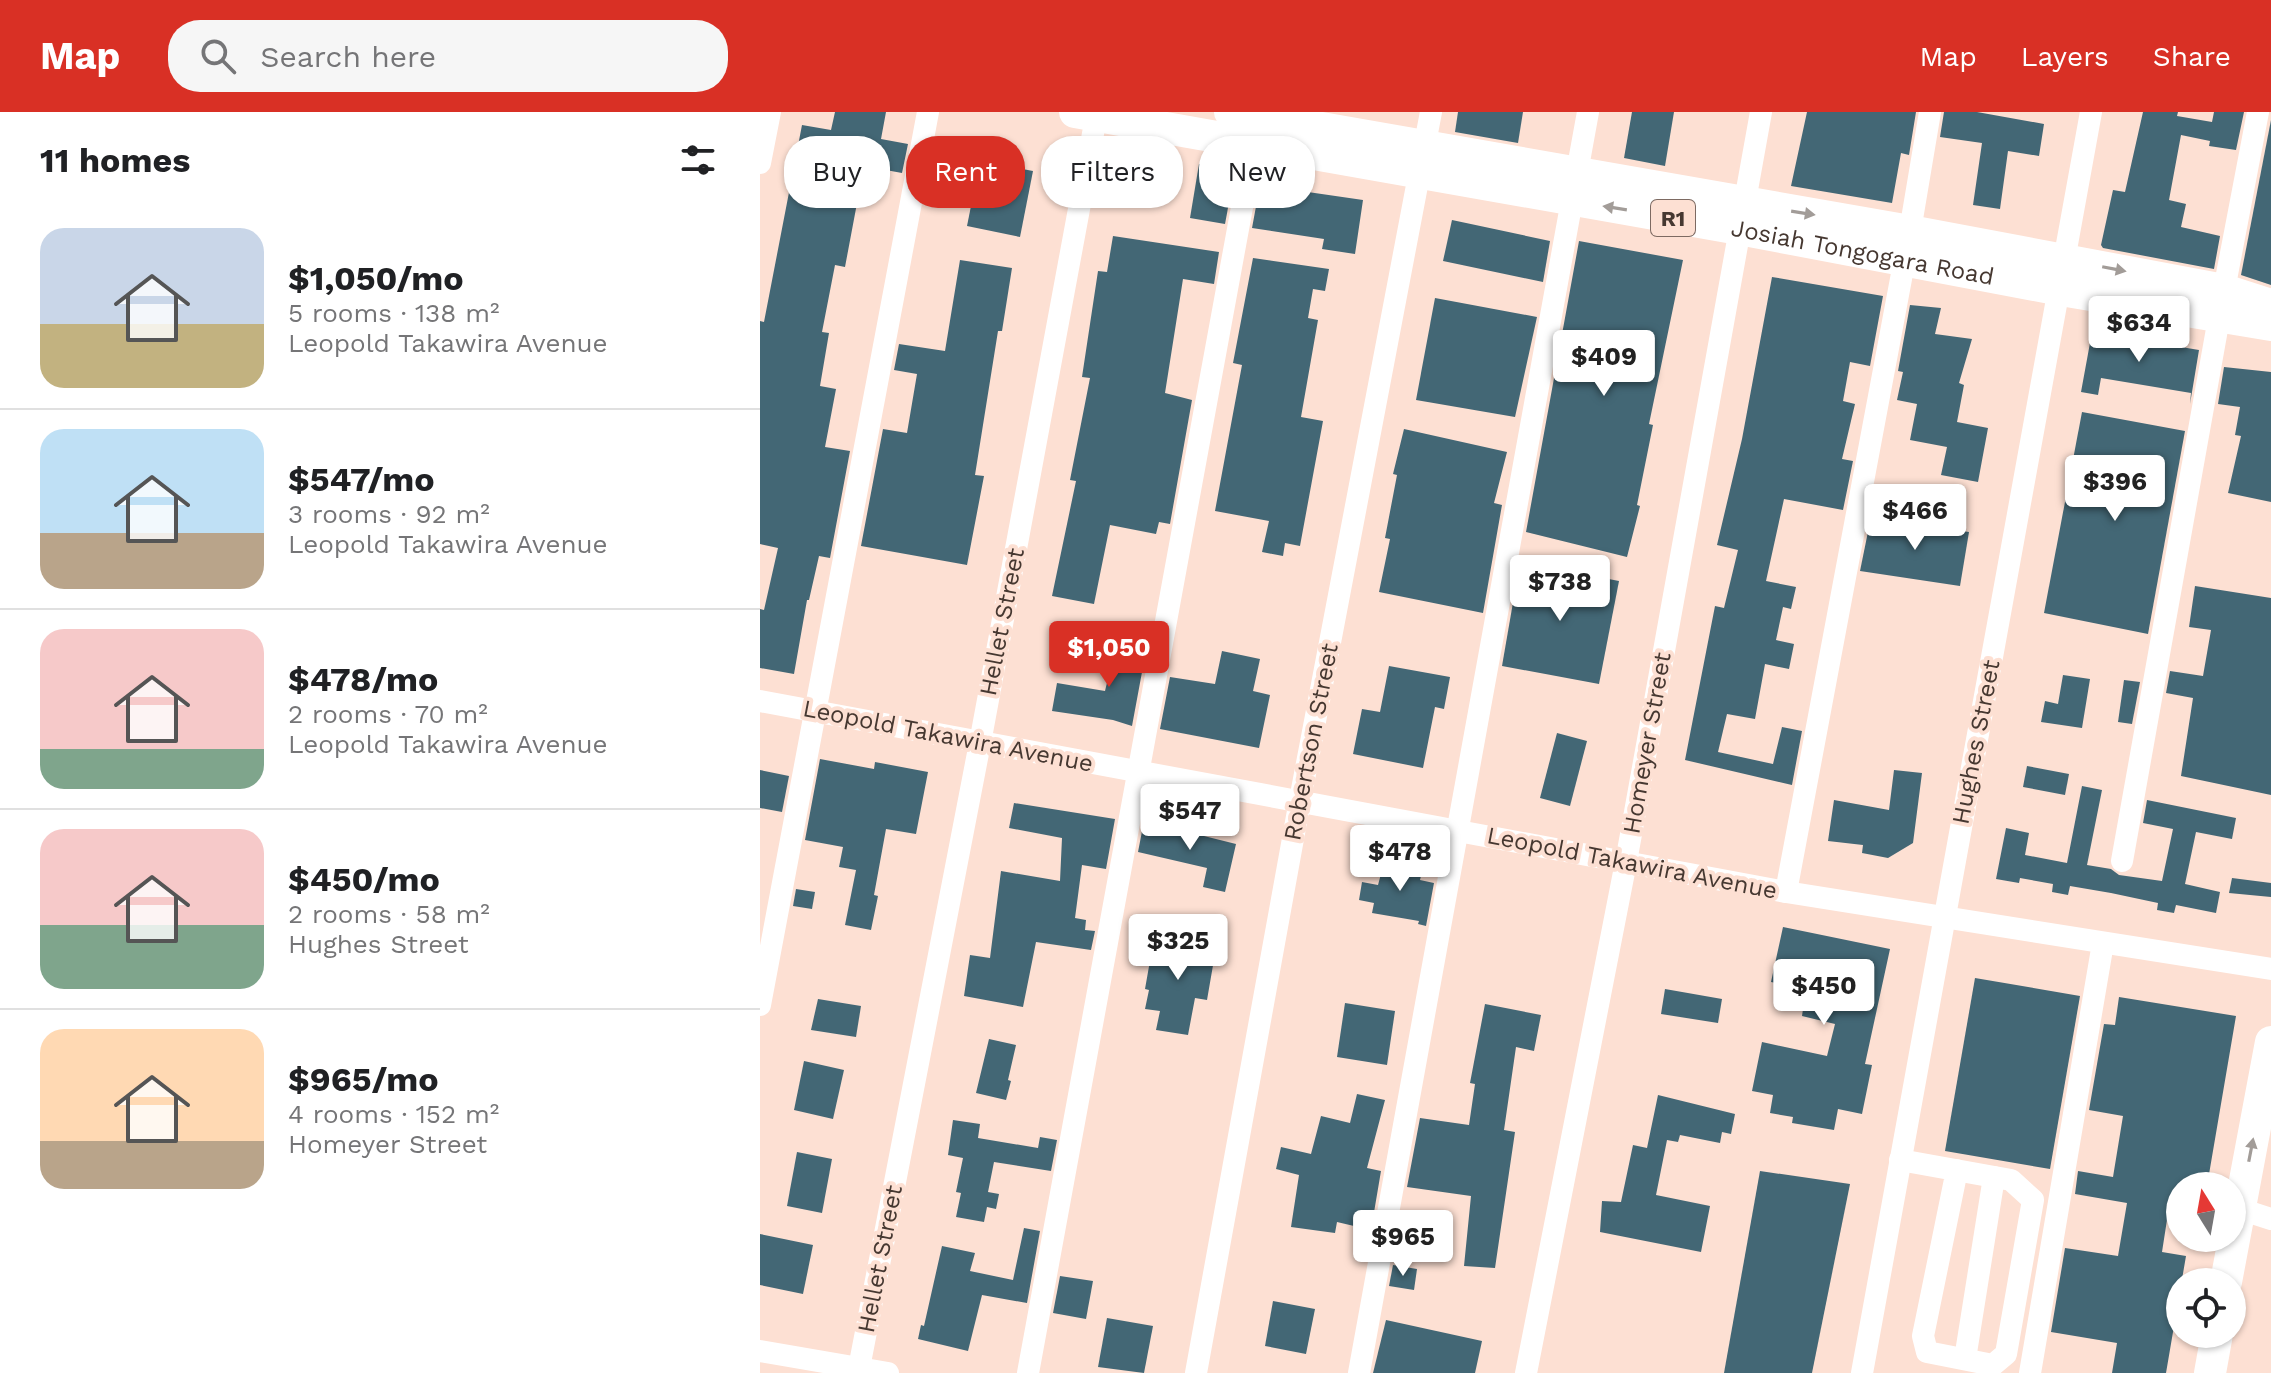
<!DOCTYPE html>
<meta charset="utf-8">
<style>
body{margin:0;font-family:"Work Sans",sans-serif;background:#f6f6f6;color:#202124;height:100vh;display:flex;flex-direction:column;font-size:30px;white-space:nowrap}
*{box-sizing:border-box;margin:0}
p{font-size:26px;color:#757577}
.icon{flex:none;width:44px;height:44px;fill:none;stroke:currentColor;stroke-width:2;stroke-linecap:round;stroke-linejoin:round}
.map{position:relative;flex:1;overflow:hidden}
.details{display:flex;flex-direction:column;background:#fff;width:760px}
.details>*{flex:none}
.guide{position:absolute;left:24px;top:24px;width:760px;height:72px;display:flex;gap:16px}
.needle{width:52px;rotate:349deg}
.buttons{position:absolute;left:1406px;top:1060px;display:grid;gap:16px}
.buttons a{display:grid;place-items:center;width:80px;height:80px;border-radius:50%;background:#fff;box-shadow:0 2px 6px #0004;font-size:40px}
.price{position:absolute;translate:-50% -68px;padding:0 18px;border-radius:8px;background:#fff;color:#222;font-size:26px;line-height:52px;filter:drop-shadow(0 2px 4px #0008)}
.price::after{content:'';position:absolute;left:50%;top:48px;width:24px;height:18px;margin-left:-12px;background:inherit;clip-path:polygon(0 0,100% 0,50% 100%)}
.price.selected{background:#d93025;color:#fff}
ul{padding:0;list-style:none}
li{display:flex;align-items:center;gap:24px;height:200px;padding:0 40px}
li+li{border-top:2px solid #e0e0e0}
li span{display:grid;place-items:center;flex:none;width:224px;height:160px;border-radius:24px;color:#555}
li>.icon{margin-inline-start:auto}
span .icon{width:96px;height:96px;fill:#fffc;stroke-width:1}
li b{font-size:34px}
h2{display:flex;justify-content:space-between;align-items:center;height:96px;padding:0 40px;font-size:34px}
.chip{padding:0 28px;border-radius:32px;background:#fff;box-shadow:0 2px 6px #0004;font-size:28px;line-height:72px}
.chip.selected{background:#d93025;color:#fff}
header{display:flex;align-items:center;gap:48px;box-sizing:border-box;height:112px;padding:0 40px;background:#d93025;color:#fff}
header strong{font-size:38px}
nav{display:flex;gap:44px;margin-inline-start:auto;font-size:28px}
.search{width:560px;height:72px;background:#f6f6f6;display:flex;align-items:center;gap:20px;box-sizing:border-box;padding:0 28px;border-radius:32px;color:#757577;font-size:30px}
main{display:flex;flex:1;min-height:0}
.map>svg:first-child{display:block}
</style>
<header>
<strong>Map</strong>
<div class="search"><svg class="icon" aria-label="search" viewBox="0 0 24 24"><circle cx="10" cy="10" r="6"/><path d="M15 15l6 6"/></svg>Search here</div>
<nav><a>Map</a><a>Layers</a><a>Share</a></nav>
</header>
<main>
<section class="details">
<h2>11 homes<svg class="icon" aria-label="filters" viewBox="0 0 24 24"><path d="M4 7h16M4 17h16"/><circle cx="9" cy="7" r="2"/><circle cx="15" cy="17" r="2"/></svg></h2>
<ul>
<li><span style="background:linear-gradient(#c9d6e8 60%,#c2b280 0)"><svg class="icon" aria-label="home" viewBox="0 0 24 24"><path d="M3 11l9-7 9 7M6 9v11h12V9"/></svg></span><div><b>$1,050/mo</b><p>5 rooms · 138 m²</p><p>Leopold Takawira Avenue</p></div></li>
<li><span style="background:linear-gradient(#bfe0f5 65%,#b9a48a 0)"><svg class="icon" aria-label="home" viewBox="0 0 24 24"><path d="M3 11l9-7 9 7M6 9v11h12V9"/></svg></span><div><b>$547/mo</b><p>3 rooms · 92 m²</p><p>Leopold Takawira Avenue</p></div></li>
<li><span style="background:linear-gradient(#f6c9c9 75%,#7fa58c 0)"><svg class="icon" aria-label="home" viewBox="0 0 24 24"><path d="M3 11l9-7 9 7M6 9v11h12V9"/></svg></span><div><b>$478/mo</b><p>2 rooms · 70 m²</p><p>Leopold Takawira Avenue</p></div></li>
<li><span style="background:linear-gradient(#f6c9c9 60%,#7fa58c 0)"><svg class="icon" aria-label="home" viewBox="0 0 24 24"><path d="M3 11l9-7 9 7M6 9v11h12V9"/></svg></span><div><b>$450/mo</b><p>2 rooms · 58 m²</p><p>Hughes Street</p></div></li>
<li><span style="background:linear-gradient(#ffd9b3 70%,#b9a48a 0)"><svg class="icon" aria-label="home" viewBox="0 0 24 24"><path d="M3 11l9-7 9 7M6 9v11h12V9"/></svg></span><div><b>$965/mo</b><p>4 rooms · 152 m²</p><p>Homeyer Street</p></div></li>
</ul>
</section>
<div class="map">
<svg width="1511" height="1261" viewBox="0 0 1511 1261">
<rect width="100%" height="100%" fill="#fde0d3"/>
<g fill="#436775">
<polygon points="75,0 126,0 121,27 148,32 142,61 104,54 85,155 75,153 62,220 69,221 60,274 76,277 65,335 90,339 70,446 59,444 49,488 47,488 34,562 0,556 0,497 4,498 18,436 0,432 0,209 4,210 42,13 71,18"/>
<polygon points="698,0 763,0 758,31 695,20"/>
<polygon points="872,0 914,0 905,54 864,46"/>
<polygon points="1047,0 1156,0 1149,43 1141,41 1132,91 1031,74"/>
<polygon points="1184,0 1217,0 1284,12 1279,44 1248,39 1240,97 1213,93 1222,31 1180,25"/>
<polygon points="1383,0 1418,0 1417,4 1452,10 1454,0 1484,0 1476,38 1449,34 1450,29 1421,23 1409,88 1426,92 1421,115 1460,124 1454,157 1343,136 1341,133 1353,78 1365,80"/>
<polygon points="1511,8 1511,173 1481,163"/>
<polygon points="220,49 273,59 260,125 207,114"/>
<polygon points="439,52 475,58 465,112 430,106"/>
<polygon points="500,73 603,88 595,142 562,137 564,127 492,116"/>
<polygon points="692,108 790,129 783,170 683,149"/>
<polygon points="353,124 459,140 454,172 423,167 405,281 432,288 410,412 399,410 396,422 350,413 334,492 292,484 316,369 310,368 330,266 322,265 338,159 347,160"/>
<polygon points="819,129 923,148 889,312 893,313 877,393 880,394 867,445 766,420"/>
<polygon points="493,146 569,157 565,179 553,177 548,206 558,208 541,305 563,309 540,434 525,431 523,444 502,440 509,409 455,399 482,253 473,251"/>
<polygon points="200,148 252,156 242,219 238,219 215,363 224,364 207,453 101,434 123,317 147,321 157,262 134,258 139,232 185,239"/>
<polygon points="1012,165 1123,184 1110,254 1090,250 1083,289 1095,292 1082,347 1093,349 1083,398 1024,387 1006,469 1036,475 1031,497 1023,495 1016,528 1034,532 1029,557 1005,552 995,607 967,602 958,640 1013,652 1022,615 1042,619 1032,673 925,648 955,494 964,496 978,438 957,433 982,327"/>
<polygon points="675,186 777,205 755,305 656,288"/>
<polygon points="1150,193 1181,196 1175,222 1212,227 1199,271 1204,273 1197,310 1228,316 1218,370 1181,363 1187,335 1150,328 1157,292 1137,288 1143,260 1138,259"/>
<polygon points="1332,220 1439,238 1430,292 1431,281 1341,266 1338,283 1321,280"/>
<polygon points="1464,255 1511,260 1511,390 1468,381 1481,324 1475,323 1480,295 1458,292"/>
<polygon points="1322,300 1425,319 1388,522 1284,501"/>
<polygon points="644,317 747,340 734,391 742,393 723,501 619,480 630,427 625,426 637,363 633,362"/>
<polygon points="1111,405 1209,420 1200,474 1100,459"/>
<polygon points="760,450 859,469 839,572 742,554"/>
<polygon points="1435,474 1511,486 1511,683 1421,664 1433,586 1406,581 1410,559 1443,564 1451,518 1429,515"/>
<polygon points="374,514 390,517 372,614 353,608 292,599 297,571 345,579 351,554 366,557"/>
<polygon points="462,539 500,547 493,579 510,583 499,636 400,617 410,565 455,572"/>
<polygon points="629,554 690,565 684,597 675,595 663,656 593,642 602,597 620,600"/>
<polygon points="1303,563 1330,567 1322,616 1281,610 1285,589 1298,592"/>
<polygon points="1364,568 1380,570 1372,612 1358,610"/>
<polygon points="797,621 827,629 810,694 780,686"/>
<polygon points="60,647 114,657 115,650 168,660 156,722 126,717 114,783 118,784 111,818 85,813 96,758 79,755 83,735 45,728"/>
<polygon points="1267,654 1309,662 1305,683 1263,675"/>
<polygon points="0,658 29,664 22,700 0,696"/>
<polygon points="1134,658 1162,661 1153,731 1128,746 1102,741 1103,733 1068,729 1074,688 1129,698"/>
<polygon points="1322,674 1342,678 1327,753 1351,757 1359,763 1402,769 1413,717 1383,711 1387,688 1476,706 1472,727 1436,720 1425,772 1460,780 1456,801 1416,793 1414,801 1397,798 1398,791 1351,781 1310,774 1308,783 1292,780 1293,772 1260,766 1259,771 1236,767 1246,716 1269,721 1265,743 1307,751"/>
<polygon points="254,691 355,707 346,757 322,753 315,806 326,808 325,818 335,819 331,838 276,830 263,895 204,884 210,843 230,846 241,759 300,769 302,726 249,716"/>
<polygon points="384,709 476,732 465,780 443,775 447,756 378,740"/>
<polygon points="625,747 663,756 660,768 674,771 666,814 658,812 659,809 612,801 614,791 599,788 602,770 618,773"/>
<polygon points="1472,766 1511,771 1511,785 1469,781"/>
<polygon points="36,777 55,780 52,797 33,794"/>
<polygon points="1023,815 1130,837 1105,952 1112,953 1102,1002 1078,997 1074,1018 1032,1011 1033,1005 1010,1001 1013,983 992,979 1002,930 1067,944 1075,912 1042,904 1043,897 1031,894 1036,875 1011,870"/>
<polygon points="394,826 456,836 447,888 435,886 428,923 396,918 400,899 385,897 389,878 385,877"/>
<polygon points="1215,866 1320,884 1290,1057 1185,1039"/>
<polygon points="905,877 962,887 958,911 901,902"/>
<polygon points="1359,885 1476,904 1447,1074 1420,1074 1420,1083 1411,1082 1402,1140 1426,1144 1406,1261 1352,1261 1357,1231 1291,1220 1305,1136 1358,1144 1367,1091 1315,1082 1318,1059 1353,1065 1363,1004 1329,998 1344,912 1355,913"/>
<polygon points="58,887 101,894 96,925 51,918"/>
<polygon points="585,891 635,899 627,953 577,945"/>
<polygon points="725,892 781,903 774,939 756,935 744,1018 755,1020 735,1156 704,1154 711,1084 647,1075 660,1006 709,1013 715,972 710,971"/>
<polygon points="229,927 256,933 248,968 251,969 246,988 216,981"/>
<polygon points="44,949 84,958 73,1007 34,998"/>
<polygon points="597,982 625,988 607,1056 621,1059 611,1118 577,1110 575,1121 531,1115 539,1063 516,1057 521,1035 551,1042 561,1004 590,1011"/>
<polygon points="898,983 975,1002 971,1022 962,1020 960,1031 920,1023 918,1030 907,1028 896,1083 950,1094 941,1140 840,1120 842,1089 861,1090 873,1033 887,1036"/>
<polygon points="193,1008 220,1012 218,1026 278,1036 280,1025 297,1028 291,1059 234,1050 228,1080 239,1082 236,1097 227,1095 224,1110 196,1105 201,1081 196,1080 203,1046 188,1043"/>
<polygon points="37,1040 72,1047 62,1101 27,1094"/>
<polygon points="1000,1059 1090,1072 1052,1261 964,1261"/>
<polygon points="264,1116 280,1119 267,1191 222,1183 208,1239 158,1227 161,1213 164,1214 182,1134 215,1141 210,1159 253,1168"/>
<polygon points="0,1122 53,1133 43,1182 0,1173"/>
<polygon points="633,1153 657,1157 654,1178 629,1174"/>
<polygon points="300,1164 333,1169 326,1207 293,1201"/>
<polygon points="513,1189 555,1197 546,1242 505,1234"/>
<polygon points="347,1206 393,1214 384,1261 338,1255"/>
<polygon points="626,1208 722,1229 715,1261 613,1261"/>
</g>
<g fill="none" stroke-linecap="round" stroke-linejoin="round">
<g stroke="#fff" stroke-width="22">
<polyline points="0,51 10,0"/>
<polyline points="0,589 1026,780 1511,857"/>
<polyline points="1362,749 1464,178 1498,0"/>
<polyline points="1026,780 1150,119 1170,0"/>
<polyline points="0,893 168,0"/>
<polyline points="1140,1048 1251,1068 1273,1088 1246,1242 1233,1253 1167,1240 1163,1224 1197,1058"/>
<polyline points="1480,1097 1511,1107"/>
<polyline points="0,1239 128,1261"/>
<polyline points="1205,1247 1234,1065"/>
<polyline points="99,1256 220,631 337,0"/>
<polyline points="268,1261 496,19"/>
<polyline points="436,1261 540,688 671,0"/>
<polyline points="599,1261 828,0"/>
<polyline points="766,1261 866,750 1001,0"/>
<polyline points="1102,1261 1331,0"/>
<polyline points="1270,1261 1343,831"/>
</g>
<g stroke="#fff" stroke-width="32">
<path id="s1" d="M315 0 979 117 1301 178 1511 213"/>
<polyline points="470,0 1150,119 1464,178 1511,193"/>
<polyline points="1466,1170 1511,930"/>
<polyline points="1450,1261 1457,1222"/>
</g>
</g>
<defs><path id="oneway-solid" d="M-6-.8H1V-3.2L6.5 0L1 3.2V.8H-6Z" transform="scale(2)"/></defs>
<g fill="#a29c98">
<use href="#oneway-solid" transform="translate(855 96) rotate(-171)"/>
<use href="#oneway-solid" transform="translate(1043 101) rotate(9)"/>
<use href="#oneway-solid" transform="translate(1354 157) rotate(11)"/>
<use href="#oneway-solid" transform="translate(1491 1038) rotate(-79)"/>
</g>
<g text-anchor="middle" stroke-width="8" stroke-linejoin="round" paint-order="stroke">
<rect fill="#fde0d3" stroke="#7d6a62" stroke-width="2" x="891" y="88" width="44" height="36" rx="6"/>
<g font-size="22" font-weight="bold" fill="#463831">
<text x="913" y="114">R1</text>
</g>
<g font-size="24" fill="#463831" stroke="#fde0d3">
<text dy="8" stroke="none"><textPath href="#s1" startOffset="800">Josiah Tongogara Road</textPath></text>
<text transform="translate(242 510) rotate(-79)" y="8">Hellet Street</text>
<text transform="translate(188 624) rotate(11)" y="8">Leopold Takawira Avenue</text>
<text transform="translate(551 630) rotate(-79)" y="8">Robertson Street</text>
<text transform="translate(1216 630) rotate(-79)" y="8">Hughes Street</text>
<text transform="translate(887 631) rotate(-80)" y="8">Homeyer Street</text>
<text transform="translate(872 751) rotate(11)" y="8">Leopold Takawira Avenue</text>
<text transform="translate(120 1147) rotate(-79)" y="8">Hellet Street</text>
</g>
</g>
</svg>
<div class="buttons">
<a><svg class="needle" viewBox="-14 -14 28 28"><path d="M0-13l5 13h-10z" fill="#e53935"/><path d="M0 13l5-13h-10z" fill="#757577"/></svg></a>
<a><svg class="icon" aria-label="locate" viewBox="0 0 24 24"><circle cx="12" cy="12" r="6"/><path d="M12 2v4M12 18v4M2 12h4M18 12h4"/></svg></a>
</div>
<b class="price" style="left:1379px;top:252px">$634</b>
<b class="price" style="left:844px;top:286px">$409</b>
<b class="price" style="left:1355px;top:411px">$396</b>
<b class="price" style="left:1155px;top:440px">$466</b>
<b class="price" style="left:800px;top:511px">$738</b>
<b class="price selected" style="left:349px;top:577px">$1,050</b>
<b class="price" style="left:430px;top:740px">$547</b>
<b class="price" style="left:640px;top:781px">$478</b>
<b class="price" style="left:418px;top:870px">$325</b>
<b class="price" style="left:1064px;top:915px">$450</b>
<b class="price" style="left:643px;top:1166px">$965</b>
<div class="guide">
<a class="chip">Buy</a>
<a class="chip selected">Rent</a>
<a class="chip">Filters</a>
<a class="chip">New</a>
</div>
</div>
</main>
